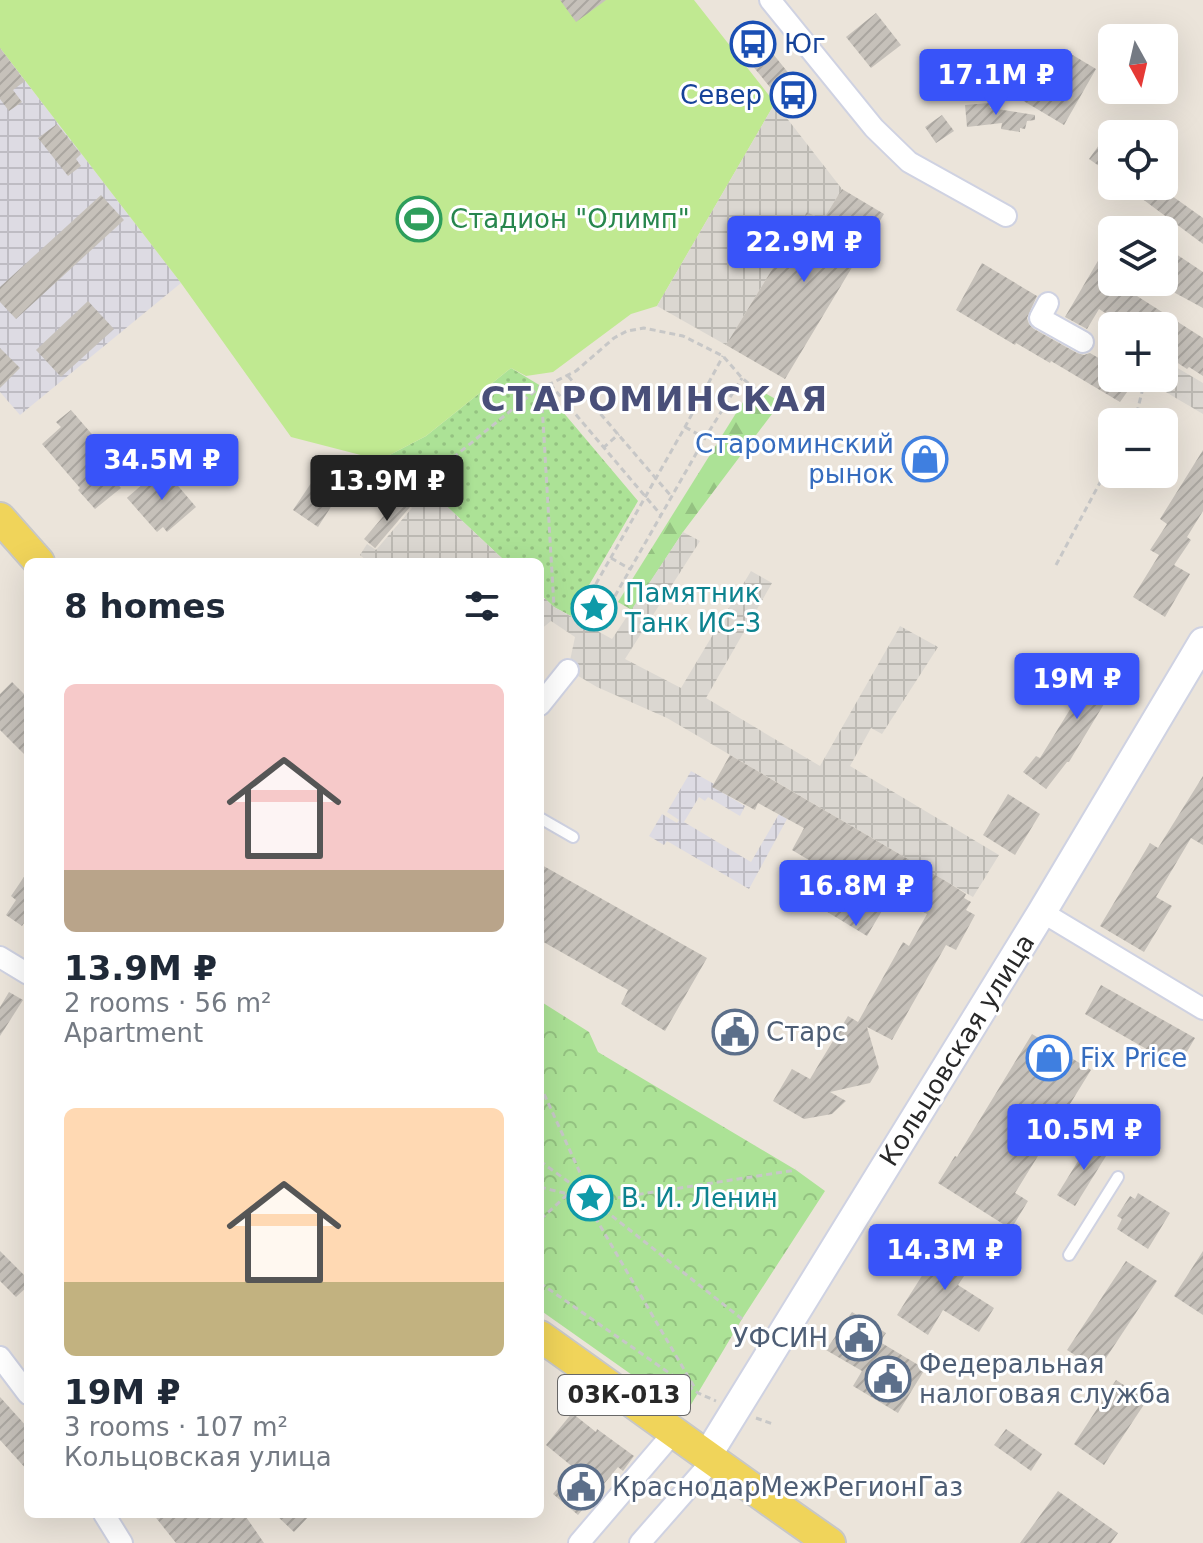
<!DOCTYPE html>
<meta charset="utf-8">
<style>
body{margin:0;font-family:"DejaVu Sans",sans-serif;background:#f2f2f3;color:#1f2937;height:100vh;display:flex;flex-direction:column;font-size:30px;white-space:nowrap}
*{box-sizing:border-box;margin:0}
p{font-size:26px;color:#747a83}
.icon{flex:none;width:44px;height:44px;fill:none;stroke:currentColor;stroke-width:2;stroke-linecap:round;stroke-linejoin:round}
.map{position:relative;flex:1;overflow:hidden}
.panel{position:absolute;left:24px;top:558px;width:520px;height:960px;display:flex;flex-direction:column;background:#fff;border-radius:12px;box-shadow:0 8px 32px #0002}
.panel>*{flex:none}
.needle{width:52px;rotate:172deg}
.fabs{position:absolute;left:1098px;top:24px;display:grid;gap:16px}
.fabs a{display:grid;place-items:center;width:80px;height:80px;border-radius:12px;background:#fff;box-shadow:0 8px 32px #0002;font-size:40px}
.price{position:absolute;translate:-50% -68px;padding:0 18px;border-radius:8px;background:#3853f9;color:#fff;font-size:26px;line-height:52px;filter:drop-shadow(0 2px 4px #0008)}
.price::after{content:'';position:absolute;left:50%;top:48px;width:24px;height:18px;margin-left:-12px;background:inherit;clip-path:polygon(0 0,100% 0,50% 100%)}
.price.selected{background:#222;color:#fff}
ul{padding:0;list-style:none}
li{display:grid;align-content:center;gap:16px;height:424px;padding:0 40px}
li span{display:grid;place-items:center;height:248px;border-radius:12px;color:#555}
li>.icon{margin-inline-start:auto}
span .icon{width:144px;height:144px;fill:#fffc;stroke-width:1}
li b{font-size:34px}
h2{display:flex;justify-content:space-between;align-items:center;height:96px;padding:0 40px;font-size:34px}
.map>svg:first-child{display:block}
</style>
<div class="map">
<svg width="1203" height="1543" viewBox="0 0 1203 1543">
<defs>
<pattern id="industrial-grid" width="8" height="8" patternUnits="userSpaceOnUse" patternTransform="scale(2)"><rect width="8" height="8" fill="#dddbe3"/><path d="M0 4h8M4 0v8" fill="none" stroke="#bebcc3"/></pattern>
<pattern id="grass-dots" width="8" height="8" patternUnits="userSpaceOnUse" patternTransform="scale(2)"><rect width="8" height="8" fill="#ace296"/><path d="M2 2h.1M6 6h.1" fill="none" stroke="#94c281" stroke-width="1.8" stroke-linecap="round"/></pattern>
<pattern id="forest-firs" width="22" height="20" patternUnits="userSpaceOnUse" patternTransform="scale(2)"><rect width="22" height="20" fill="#ace296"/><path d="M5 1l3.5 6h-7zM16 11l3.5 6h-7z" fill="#94c281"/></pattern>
<pattern id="park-crowns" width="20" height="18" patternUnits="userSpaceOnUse" patternTransform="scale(2)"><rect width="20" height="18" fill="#ace296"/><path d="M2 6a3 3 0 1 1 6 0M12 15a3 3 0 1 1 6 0" fill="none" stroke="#94c281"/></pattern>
<pattern id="plaza-grid" width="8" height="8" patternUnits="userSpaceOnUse" patternTransform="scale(2)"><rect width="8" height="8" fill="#dbd7d1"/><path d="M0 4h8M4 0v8" fill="none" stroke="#bcb9b3"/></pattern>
<pattern id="building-hatch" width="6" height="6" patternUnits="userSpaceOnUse" patternTransform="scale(2)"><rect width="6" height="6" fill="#c6c1ba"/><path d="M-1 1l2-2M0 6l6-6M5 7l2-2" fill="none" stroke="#aaa6a0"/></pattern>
</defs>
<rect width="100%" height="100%" fill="#ebe4da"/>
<g fill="url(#industrial-grid)">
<polygon points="0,48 181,283 20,415 0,392"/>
<polygon points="691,771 714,784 713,787 745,806 740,816 708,797 705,801 699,797 684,822 751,862 779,814 787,819 749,889 667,841 664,845 649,836 662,814 677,823 679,820 667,812"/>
</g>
<polygon fill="url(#grass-dots)" points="511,368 541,386 638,501 571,616 554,607 540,594 540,562 506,562 422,483 414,472 380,460 426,436"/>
<polygon fill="url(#forest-firs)" points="763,392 781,402 683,532 632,610 618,602 748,394"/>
<polygon fill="url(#park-crowns)" points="540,1001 589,1032 598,1052 796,1170 825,1191 742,1319 686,1413 540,1310"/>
<polygon fill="#c0e991" points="0,0 694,0 775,103 657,306 631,314 553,372 526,376 511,368 426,436 380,460 291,437 181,283 0,48"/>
<g fill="url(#plaza-grid)">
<polygon points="775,103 842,189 823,220 807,212 726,345 657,306"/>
<polygon points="1164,360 1203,383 1203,414 1142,378 1164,378"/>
<polygon points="422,483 506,562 368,562 360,555 367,544 376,550 412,508 403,499"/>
<polygon points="683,532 700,541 625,659 681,688 751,571 772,583 706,698 820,766 900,626 938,647 882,734 871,728 850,766 999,855 973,897 667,718 597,687 568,670 575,637 551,621 540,630 540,594 554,607 612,639"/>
</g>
<g fill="url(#building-hatch)">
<polygon points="560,0 606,0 576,22"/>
<polygon points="876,13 901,45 871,68 846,37"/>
<polygon points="752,28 811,101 796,113 777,90 774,92 751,64 755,61 737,38"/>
<polygon points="0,48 25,81 13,90 22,102 9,111 0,99"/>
<polygon points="1071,54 1096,69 1064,125 1005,90 1005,88 1046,96"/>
<polygon points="989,103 990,108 1035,115 1035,120 1027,121 1025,129 1020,128 1020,132 1001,129 1002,123 967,127 965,105"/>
<polygon points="942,115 954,131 936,143 925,127"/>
<polygon points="57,124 81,154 76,159 81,166 68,176 38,138"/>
<polygon points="1099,145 1112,153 1112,175 1089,159"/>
<polygon points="1125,186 1158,186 1203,218 1203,244"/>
<polygon points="842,189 884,214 785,379 726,345 807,212 823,220"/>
<polygon points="101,195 124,220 16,319 0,302 0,287"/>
<polygon points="1112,237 1112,282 1130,282 1126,289 1203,338 1203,376 1189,367 1187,369 1164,354 1164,326 1126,326 1099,309 1087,329 1065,317"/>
<polygon points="1164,246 1203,272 1203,308 1164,287"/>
<polygon points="982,263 1037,296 1027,318 1029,324 1034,329 1077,353 1084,355 1090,353 1112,366 1112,378 1137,378 1120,402 1051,361 1050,363 1016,343 1015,345 956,310"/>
<polygon points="88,301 114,329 61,377 36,350"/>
<polygon points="0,348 20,368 0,388"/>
<polygon points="71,410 97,440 87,449 121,488 95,509 78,490 80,488 42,444 61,427 56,422"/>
<polygon points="1203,450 1203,511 1187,537 1191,540 1174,565 1190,574 1165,617 1133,597 1159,555 1150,550 1167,524 1160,519"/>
<polygon points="326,461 350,477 318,527 293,510"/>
<polygon points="162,467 196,507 167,532 163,527 157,532 127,498"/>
<polygon points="399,498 410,507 375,548 364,539"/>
<polygon points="1102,654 1128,670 1105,705 1104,704 1069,762 1067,762 1046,789 1023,772 1036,756 1040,758 1082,690 1080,689"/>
<polygon points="12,682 28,698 28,758 0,730 0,694"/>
<polygon points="730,755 949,883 966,894 964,898 971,902 966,910 975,915 956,950 946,945 892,1040 867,1027 879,1068 870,1083 830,1092 846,1101 832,1114 804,1119 773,1101 792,1069 810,1079 848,1016 858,1022 903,942 909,946 927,914 892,894 867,936 801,896 819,866 792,850 804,828 758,803 755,810 712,787"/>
<polygon points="1203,776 1203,845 1191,838 1156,897 1172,906 1144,952 1100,926 1150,843 1158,848"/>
<polygon points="1008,794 1040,814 1015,855 983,835"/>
<polygon points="540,864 707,958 665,1031 621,1004 628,990 540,940"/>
<polygon points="28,871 28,917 22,926 6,915 16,900 11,896"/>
<polygon points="1101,985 1195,1038 1178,1067 1085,1014"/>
<polygon points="9,992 23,1000 0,1036 0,1007"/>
<polygon points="1032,1034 1091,1070 1015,1193 1028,1201 1011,1229 938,1183 955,1156 957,1157"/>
<polygon points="1093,1137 1111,1148 1075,1206 1057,1195"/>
<polygon points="1138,1193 1170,1213 1148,1249 1117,1229 1122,1219 1117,1216 1130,1196 1135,1199"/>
<polygon points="946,1238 977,1257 958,1285 994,1308 979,1332 943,1310 928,1335 897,1315"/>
<polygon points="0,1251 28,1279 28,1286 16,1297 0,1281"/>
<polygon points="1203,1251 1203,1315 1174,1296"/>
<polygon points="1126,1261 1157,1281 1098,1370 1067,1350"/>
<polygon points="852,1312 886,1333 880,1342 925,1369 898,1413 853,1386 862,1371 826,1350"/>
<polygon points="1116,1380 1147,1400 1104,1465 1074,1444"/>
<polygon points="0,1397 28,1428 28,1471 0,1440"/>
<polygon points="572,1413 596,1432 597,1429 634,1456 623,1471 618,1467 578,1515 553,1494 574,1468 546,1445"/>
<polygon points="1006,1429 1042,1454 1031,1471 994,1445"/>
<polygon points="1058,1491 1118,1533 1111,1543 1020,1543"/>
<polygon points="153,1514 244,1514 264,1543 176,1543"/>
<polygon points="275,1514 311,1514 294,1532"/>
</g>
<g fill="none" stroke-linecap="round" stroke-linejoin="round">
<g stroke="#cfd2e2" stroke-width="14">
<g id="lane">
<polyline points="540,818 573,837"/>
<polyline points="1069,1255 1118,1177"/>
</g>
</g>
<g stroke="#cfd2e2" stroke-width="24">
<g id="street">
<polyline points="770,0 874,128 909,162 1006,216"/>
<polyline points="1048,303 1040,318 1083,342"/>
<polyline points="540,705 568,670"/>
<polyline points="1042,912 1203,1009"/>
<polyline points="0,957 28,974"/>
<polyline points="0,1357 28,1394"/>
<polyline points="104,1514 122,1543"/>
<polyline points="579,1543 674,1432"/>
<polyline points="640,1543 712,1461"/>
</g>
</g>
<g stroke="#cfd2e2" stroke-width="32">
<polyline id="secondary" points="707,1456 1042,912 1203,642"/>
</g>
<g stroke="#c7c7c7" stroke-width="34">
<g id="primary">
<polyline points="0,518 39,562"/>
<path d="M540 1336C637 1405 732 1475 830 1543"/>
</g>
</g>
<g stroke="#c7c7c7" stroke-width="3" stroke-dasharray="6 4" stroke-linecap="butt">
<polyline points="568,376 671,496"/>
<polyline points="550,384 661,515"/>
<polyline points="541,387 554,607"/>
<polyline points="1132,422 1137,412 1145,380"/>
<polyline points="685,427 705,438"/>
<polyline points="603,448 619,434"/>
<polyline points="422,483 541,386 550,384 576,371 614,338 627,331 644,328 683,336 723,356 742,378 767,398"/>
<polyline points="611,558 630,569"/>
<polyline points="1056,565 1112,460"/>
<polyline points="576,619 685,427 723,356"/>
<polyline points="595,631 705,438 742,378"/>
<polyline points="540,1085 582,1177"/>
<polyline points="540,1161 574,1186"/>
<polyline points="540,1187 568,1194 540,1220"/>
<polyline points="595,1217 696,1390"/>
<polyline points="540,1283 698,1393 716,1401"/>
<polyline points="742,1319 602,1208 595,1216 568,1194 582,1177 609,1199 796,1170"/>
<polyline points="756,1418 773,1424"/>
</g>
<use href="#lane" stroke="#fff" stroke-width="10"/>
<use href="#street" stroke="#fff" stroke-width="20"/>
<use href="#secondary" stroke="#fff" stroke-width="28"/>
<use href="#primary" stroke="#f0d45a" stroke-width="30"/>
</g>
<defs>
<g id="bus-ring" transform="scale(2.3)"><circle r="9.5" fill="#fff" stroke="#1a4fb4" stroke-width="1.5"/><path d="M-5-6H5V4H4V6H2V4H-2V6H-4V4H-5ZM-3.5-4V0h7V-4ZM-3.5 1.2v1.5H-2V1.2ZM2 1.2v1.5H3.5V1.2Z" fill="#1a4fb4"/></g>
<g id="stadium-ring" transform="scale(2.3)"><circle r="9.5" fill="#fff" stroke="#2e9e5b" stroke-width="1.5"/><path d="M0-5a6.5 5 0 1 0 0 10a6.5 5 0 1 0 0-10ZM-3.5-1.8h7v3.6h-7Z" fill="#2e9e5b"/></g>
<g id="shop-ring" transform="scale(2.3)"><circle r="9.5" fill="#fff" stroke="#3f7fe0" stroke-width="1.5"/><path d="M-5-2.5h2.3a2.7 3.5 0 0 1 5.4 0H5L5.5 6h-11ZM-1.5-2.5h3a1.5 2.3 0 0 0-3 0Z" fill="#3f7fe0"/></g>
<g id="sight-ring" transform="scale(2.3)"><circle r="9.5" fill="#fff" stroke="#0f9aa8" stroke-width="1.5"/><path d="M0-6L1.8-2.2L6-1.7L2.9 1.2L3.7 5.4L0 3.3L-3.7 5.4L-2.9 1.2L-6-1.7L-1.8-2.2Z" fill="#0f9aa8"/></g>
<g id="civic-ring" transform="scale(2.3)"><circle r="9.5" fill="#fff" stroke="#5c6f8a" stroke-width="1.5"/><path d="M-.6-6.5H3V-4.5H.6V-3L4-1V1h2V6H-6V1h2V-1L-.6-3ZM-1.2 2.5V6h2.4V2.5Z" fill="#5c6f8a"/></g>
</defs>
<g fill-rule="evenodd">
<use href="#bus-ring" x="753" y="44"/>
<use href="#bus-ring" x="793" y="95"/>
<use href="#stadium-ring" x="419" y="219"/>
<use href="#shop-ring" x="925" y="459"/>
<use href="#sight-ring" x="594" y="608"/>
<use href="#civic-ring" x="735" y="1032"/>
<use href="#shop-ring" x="1049" y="1058"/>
<use href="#sight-ring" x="590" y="1198"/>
<use href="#civic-ring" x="859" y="1338"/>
<use href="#civic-ring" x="888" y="1379"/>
<use href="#civic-ring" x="581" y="1487"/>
</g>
<g text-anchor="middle" stroke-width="6" stroke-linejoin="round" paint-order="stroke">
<rect fill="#fff" stroke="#686868" stroke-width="2" x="558" y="1375" width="132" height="40" rx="6"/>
<g font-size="24" font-weight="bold" fill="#282828">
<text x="624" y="1403">03К-013</text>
</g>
<g font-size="26" fill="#164399" stroke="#fff" text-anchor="start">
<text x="784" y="53">Юг</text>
<text x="762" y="104" text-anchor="end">Север</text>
</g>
<g font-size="26" fill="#27864d" stroke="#fff" text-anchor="start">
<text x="450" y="228">Стадион "Олимп"</text>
</g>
<g font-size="26" fill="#366cbe" stroke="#fff" text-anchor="end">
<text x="894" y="453">Староминский<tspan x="894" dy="30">рынок</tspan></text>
<text x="1080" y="1067" text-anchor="start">Fix Price</text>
</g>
<g font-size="26" fill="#0d838f" stroke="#fff" text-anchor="start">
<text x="625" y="602">Памятник<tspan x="625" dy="30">Танк ИС-3</tspan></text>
<text x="621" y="1207">В. И. Ленин</text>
</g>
<g font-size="26" fill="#4e5e75" stroke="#fff" text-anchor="start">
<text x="766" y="1041">Старс</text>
<text x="828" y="1347" text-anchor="end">УФСИН</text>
<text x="919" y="1373">Федеральная<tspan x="919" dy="30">налоговая служба</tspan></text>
<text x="612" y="1496">КраснодарМежРегионГаз</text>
</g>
<g font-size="26" fill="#282828" stroke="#fff">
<text transform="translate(957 1050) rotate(-58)" y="9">Кольцовская улица</text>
</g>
<g font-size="34" font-weight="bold" letter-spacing="2" fill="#494f79" stroke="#fff">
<text x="655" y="411">СТАРОМИНСКАЯ</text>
</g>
</g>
</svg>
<div class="fabs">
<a><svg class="needle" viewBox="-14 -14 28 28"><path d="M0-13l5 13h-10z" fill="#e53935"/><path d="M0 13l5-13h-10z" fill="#747a83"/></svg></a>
<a><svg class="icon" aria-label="locate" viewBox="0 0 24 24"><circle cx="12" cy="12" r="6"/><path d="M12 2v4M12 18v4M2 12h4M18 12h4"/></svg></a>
<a><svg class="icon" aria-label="layers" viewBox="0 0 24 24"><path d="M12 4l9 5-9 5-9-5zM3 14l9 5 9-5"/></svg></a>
<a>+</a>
<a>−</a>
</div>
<b class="price" style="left:996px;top:117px">17.1M ₽</b>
<b class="price" style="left:804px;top:284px">22.9M ₽</b>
<b class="price" style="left:162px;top:502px">34.5M ₽</b>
<b class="price selected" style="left:387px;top:523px">13.9M ₽</b>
<b class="price" style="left:1077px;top:721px">19M ₽</b>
<b class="price" style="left:856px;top:928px">16.8M ₽</b>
<b class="price" style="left:1084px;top:1172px">10.5M ₽</b>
<b class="price" style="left:945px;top:1292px">14.3M ₽</b>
<section class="panel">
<h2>8 homes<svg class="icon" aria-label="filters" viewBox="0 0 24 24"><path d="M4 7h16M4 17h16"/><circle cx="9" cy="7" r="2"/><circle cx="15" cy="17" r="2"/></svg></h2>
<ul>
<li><span style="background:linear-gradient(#f6c9c9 75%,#b9a48a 0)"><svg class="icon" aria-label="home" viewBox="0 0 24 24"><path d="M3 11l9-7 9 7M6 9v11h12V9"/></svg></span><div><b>13.9M ₽</b><p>2 rooms · 56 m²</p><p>Apartment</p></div></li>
<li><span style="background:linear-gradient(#ffd9b3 70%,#c2b280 0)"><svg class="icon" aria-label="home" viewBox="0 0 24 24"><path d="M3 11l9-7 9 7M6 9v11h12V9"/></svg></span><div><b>19M ₽</b><p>3 rooms · 107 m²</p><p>Кольцовская улица</p></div></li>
</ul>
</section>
</div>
